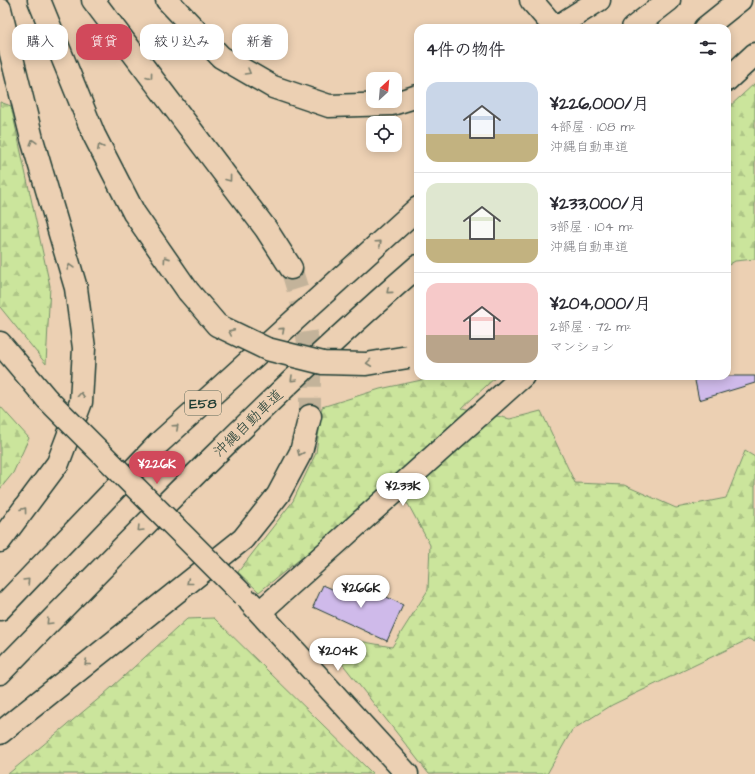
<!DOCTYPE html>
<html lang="ja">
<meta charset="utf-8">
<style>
body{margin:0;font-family:"Architects Daughter","Klee One",sans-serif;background:#f2f2f3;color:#2b2b33;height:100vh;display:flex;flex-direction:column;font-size:15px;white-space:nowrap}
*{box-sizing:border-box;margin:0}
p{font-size:13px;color:#7c7c81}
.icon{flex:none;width:22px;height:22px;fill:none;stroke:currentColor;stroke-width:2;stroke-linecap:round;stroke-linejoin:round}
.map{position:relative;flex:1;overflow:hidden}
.sheet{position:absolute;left:414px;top:24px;width:317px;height:356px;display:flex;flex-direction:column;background:#fff;border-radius:12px;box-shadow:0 2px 10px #0003}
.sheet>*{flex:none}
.banner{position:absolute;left:12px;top:24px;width:342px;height:36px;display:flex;gap:8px}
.needle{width:26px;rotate:26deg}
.tools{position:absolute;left:366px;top:72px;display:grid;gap:8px}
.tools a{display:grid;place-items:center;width:36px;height:36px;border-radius:8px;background:#fff;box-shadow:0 2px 10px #0003;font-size:20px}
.price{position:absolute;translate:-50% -34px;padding:0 9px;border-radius:14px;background:#fff;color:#222;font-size:13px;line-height:26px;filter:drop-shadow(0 1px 2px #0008)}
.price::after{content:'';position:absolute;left:50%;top:24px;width:12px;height:9px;margin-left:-6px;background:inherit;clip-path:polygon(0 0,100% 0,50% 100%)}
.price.current{background:#d1495b;color:#fff}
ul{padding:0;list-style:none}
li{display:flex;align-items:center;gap:12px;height:100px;padding:0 12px}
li+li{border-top:1px solid #e1e1e2}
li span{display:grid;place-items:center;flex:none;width:112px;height:80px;border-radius:12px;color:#555}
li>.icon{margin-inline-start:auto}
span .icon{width:48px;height:48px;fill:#fffc;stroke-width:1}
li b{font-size:17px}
h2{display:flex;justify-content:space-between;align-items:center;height:48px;padding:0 12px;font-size:17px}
.chip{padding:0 14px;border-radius:12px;background:#fff;box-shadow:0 2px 10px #0003;font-size:14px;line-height:36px}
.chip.current{background:#d1495b;color:#fff}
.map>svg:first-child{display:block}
</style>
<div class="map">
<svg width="755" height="774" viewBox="0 0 755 774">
<defs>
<pattern id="forest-firs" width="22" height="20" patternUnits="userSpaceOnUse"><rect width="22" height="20" fill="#cbe59c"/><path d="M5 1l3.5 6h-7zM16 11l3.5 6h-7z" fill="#aec587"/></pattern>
</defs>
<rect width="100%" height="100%" fill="#ecd0b3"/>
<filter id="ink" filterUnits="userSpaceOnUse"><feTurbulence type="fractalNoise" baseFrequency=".025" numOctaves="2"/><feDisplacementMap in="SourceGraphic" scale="8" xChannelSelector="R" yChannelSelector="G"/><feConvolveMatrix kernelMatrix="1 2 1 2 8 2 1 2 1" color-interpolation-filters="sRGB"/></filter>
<g filter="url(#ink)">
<g fill="url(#forest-firs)" stroke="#759168">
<polygon points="755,83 755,259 735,261 727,266 727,109"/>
<polygon points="0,102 11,106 50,286 46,364 0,307"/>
<polygon points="440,376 497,376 462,408 510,419 541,411 575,483 624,485 676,508 726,498 745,451 755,457 755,642 749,639 612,705 572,730 547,774 429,774 341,662 359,641 392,647 428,590 430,545 408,504 381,494 259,592 238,572 293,501 316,453 322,407 380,389"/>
<polygon points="0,406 29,438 13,473 0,489"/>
<polygon points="214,618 373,774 8,774 102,696 187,619"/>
</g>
<g fill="#cfbaea" stroke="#1f3d34">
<polygon points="694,376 755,376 755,383 699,400"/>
<polygon points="352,580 403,605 387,641 313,607 323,585 346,595"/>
</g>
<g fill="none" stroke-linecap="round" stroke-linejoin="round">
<polyline stroke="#c3b39a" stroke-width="22" stroke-dasharray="22 11" stroke-linecap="butt" points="291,268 302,304 310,356 310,416"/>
<g stroke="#1f3d34" stroke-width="25">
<g id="minor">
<polyline points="531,0 555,28"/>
<polyline points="0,343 47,399"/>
<polyline points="250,602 407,774"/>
<polyline points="260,612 523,376"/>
</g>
</g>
<g stroke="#1f3d34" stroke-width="25">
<g id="highway">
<polyline points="39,0 94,135 134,213 188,291"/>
<polyline points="93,0 266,229 291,268"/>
<polyline points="167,0 221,57 273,87 329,106 392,104 418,96"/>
<polyline points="0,9 32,139 76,288 84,348 81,402 58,463 0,541"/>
<polyline points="555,28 599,0"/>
<polyline points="633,28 669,0"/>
<polyline points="705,28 740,0"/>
<polyline points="727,80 755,54"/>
<polyline points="0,609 159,443 418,208"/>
<path d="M0 673C136 533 271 394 418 266"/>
<polyline points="0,733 243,539 278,495 301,452 310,416"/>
</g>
</g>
<use href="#minor" stroke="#ecd0b3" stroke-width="22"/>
<use href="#highway" stroke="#ecd0b3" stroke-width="22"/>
<g stroke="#1f3d34" stroke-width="25" stroke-linecap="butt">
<polyline id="minor-bridge" points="47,399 243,595"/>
</g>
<g stroke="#1f3d34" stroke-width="25" stroke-linecap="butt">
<polyline id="highway-bridge" points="188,291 217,325 267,349 323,363 366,364 408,357"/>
</g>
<use href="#minor-bridge" stroke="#ecd0b3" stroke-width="22"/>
<use href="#highway-bridge" stroke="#ecd0b3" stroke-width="22"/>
</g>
<defs><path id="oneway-chevron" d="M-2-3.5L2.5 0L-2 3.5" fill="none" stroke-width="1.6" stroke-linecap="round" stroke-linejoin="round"/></defs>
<g stroke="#7b7f6d">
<use href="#oneway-chevron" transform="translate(248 72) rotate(30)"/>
<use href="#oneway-chevron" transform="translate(150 76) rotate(53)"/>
<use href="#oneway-chevron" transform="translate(33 142) rotate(-106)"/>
<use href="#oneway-chevron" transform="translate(100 147) rotate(-117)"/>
<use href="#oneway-chevron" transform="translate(229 179) rotate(53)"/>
<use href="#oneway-chevron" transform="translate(379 243) rotate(-42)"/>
<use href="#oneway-chevron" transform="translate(166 259) rotate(-125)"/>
<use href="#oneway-chevron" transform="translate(70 267) rotate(-106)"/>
<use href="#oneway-chevron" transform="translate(389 291) rotate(139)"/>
<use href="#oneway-chevron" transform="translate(282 330) rotate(-42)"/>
<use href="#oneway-chevron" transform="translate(231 332) rotate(-154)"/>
<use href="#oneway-chevron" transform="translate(369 363) rotate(173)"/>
<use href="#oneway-chevron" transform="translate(293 379) rotate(136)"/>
<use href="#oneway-chevron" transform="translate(81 395) rotate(-86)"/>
<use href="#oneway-chevron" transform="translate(176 427) rotate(-42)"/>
<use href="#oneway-chevron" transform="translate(300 453) rotate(113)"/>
<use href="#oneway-chevron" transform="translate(24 510) rotate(-53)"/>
<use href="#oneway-chevron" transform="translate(140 529) rotate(134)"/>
<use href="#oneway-chevron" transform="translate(27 581) rotate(-46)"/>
<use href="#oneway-chevron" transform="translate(189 582) rotate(141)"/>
<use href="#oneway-chevron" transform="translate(49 622) rotate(134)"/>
<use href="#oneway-chevron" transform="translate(87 663) rotate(141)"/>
</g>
</g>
<g text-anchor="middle" stroke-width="4" stroke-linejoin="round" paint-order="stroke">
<rect fill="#ecd0b3" stroke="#5c695a" stroke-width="1" x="185" y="391" width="36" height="24" rx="3"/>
<g font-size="14" font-weight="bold" fill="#1f3d34">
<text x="203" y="408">E58</text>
</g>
<g font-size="15" fill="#1f3d34" stroke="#ecd0b3">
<text transform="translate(248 423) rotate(-44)" y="5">沖縄自動車道</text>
</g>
</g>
</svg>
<div class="tools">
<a><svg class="needle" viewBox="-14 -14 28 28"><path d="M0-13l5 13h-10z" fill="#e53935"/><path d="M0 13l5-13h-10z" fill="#7c7c81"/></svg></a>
<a><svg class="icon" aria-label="locate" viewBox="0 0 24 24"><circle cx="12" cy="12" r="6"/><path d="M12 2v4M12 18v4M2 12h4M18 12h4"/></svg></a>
</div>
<b class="price current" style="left:157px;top:485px">¥226K</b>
<b class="price" style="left:403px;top:507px">¥233K</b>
<b class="price" style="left:361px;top:609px">¥266K</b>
<b class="price" style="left:338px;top:672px">¥204K</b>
<div class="banner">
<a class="chip">購入</a>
<a class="chip current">賃貸</a>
<a class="chip">絞り込み</a>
<a class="chip">新着</a>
</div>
<section class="sheet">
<h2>4件の物件<svg class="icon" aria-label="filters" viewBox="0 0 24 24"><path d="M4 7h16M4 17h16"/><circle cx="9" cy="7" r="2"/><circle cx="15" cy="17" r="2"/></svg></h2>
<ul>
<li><span style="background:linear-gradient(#c9d6e8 65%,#c2b280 0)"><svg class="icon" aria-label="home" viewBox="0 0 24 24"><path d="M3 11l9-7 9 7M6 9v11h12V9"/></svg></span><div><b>¥226,000/月</b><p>4部屋 · 108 m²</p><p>沖縄自動車道</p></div></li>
<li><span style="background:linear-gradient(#dfe7d0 70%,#c2b280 0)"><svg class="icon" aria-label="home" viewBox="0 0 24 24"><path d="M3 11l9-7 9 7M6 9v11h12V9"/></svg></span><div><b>¥233,000/月</b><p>3部屋 · 104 m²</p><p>沖縄自動車道</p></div></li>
<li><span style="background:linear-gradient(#f6c9c9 65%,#b9a48a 0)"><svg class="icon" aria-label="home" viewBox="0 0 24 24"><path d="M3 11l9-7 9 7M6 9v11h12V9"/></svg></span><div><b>¥204,000/月</b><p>2部屋 · 72 m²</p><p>マンション</p></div></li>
</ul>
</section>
</div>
